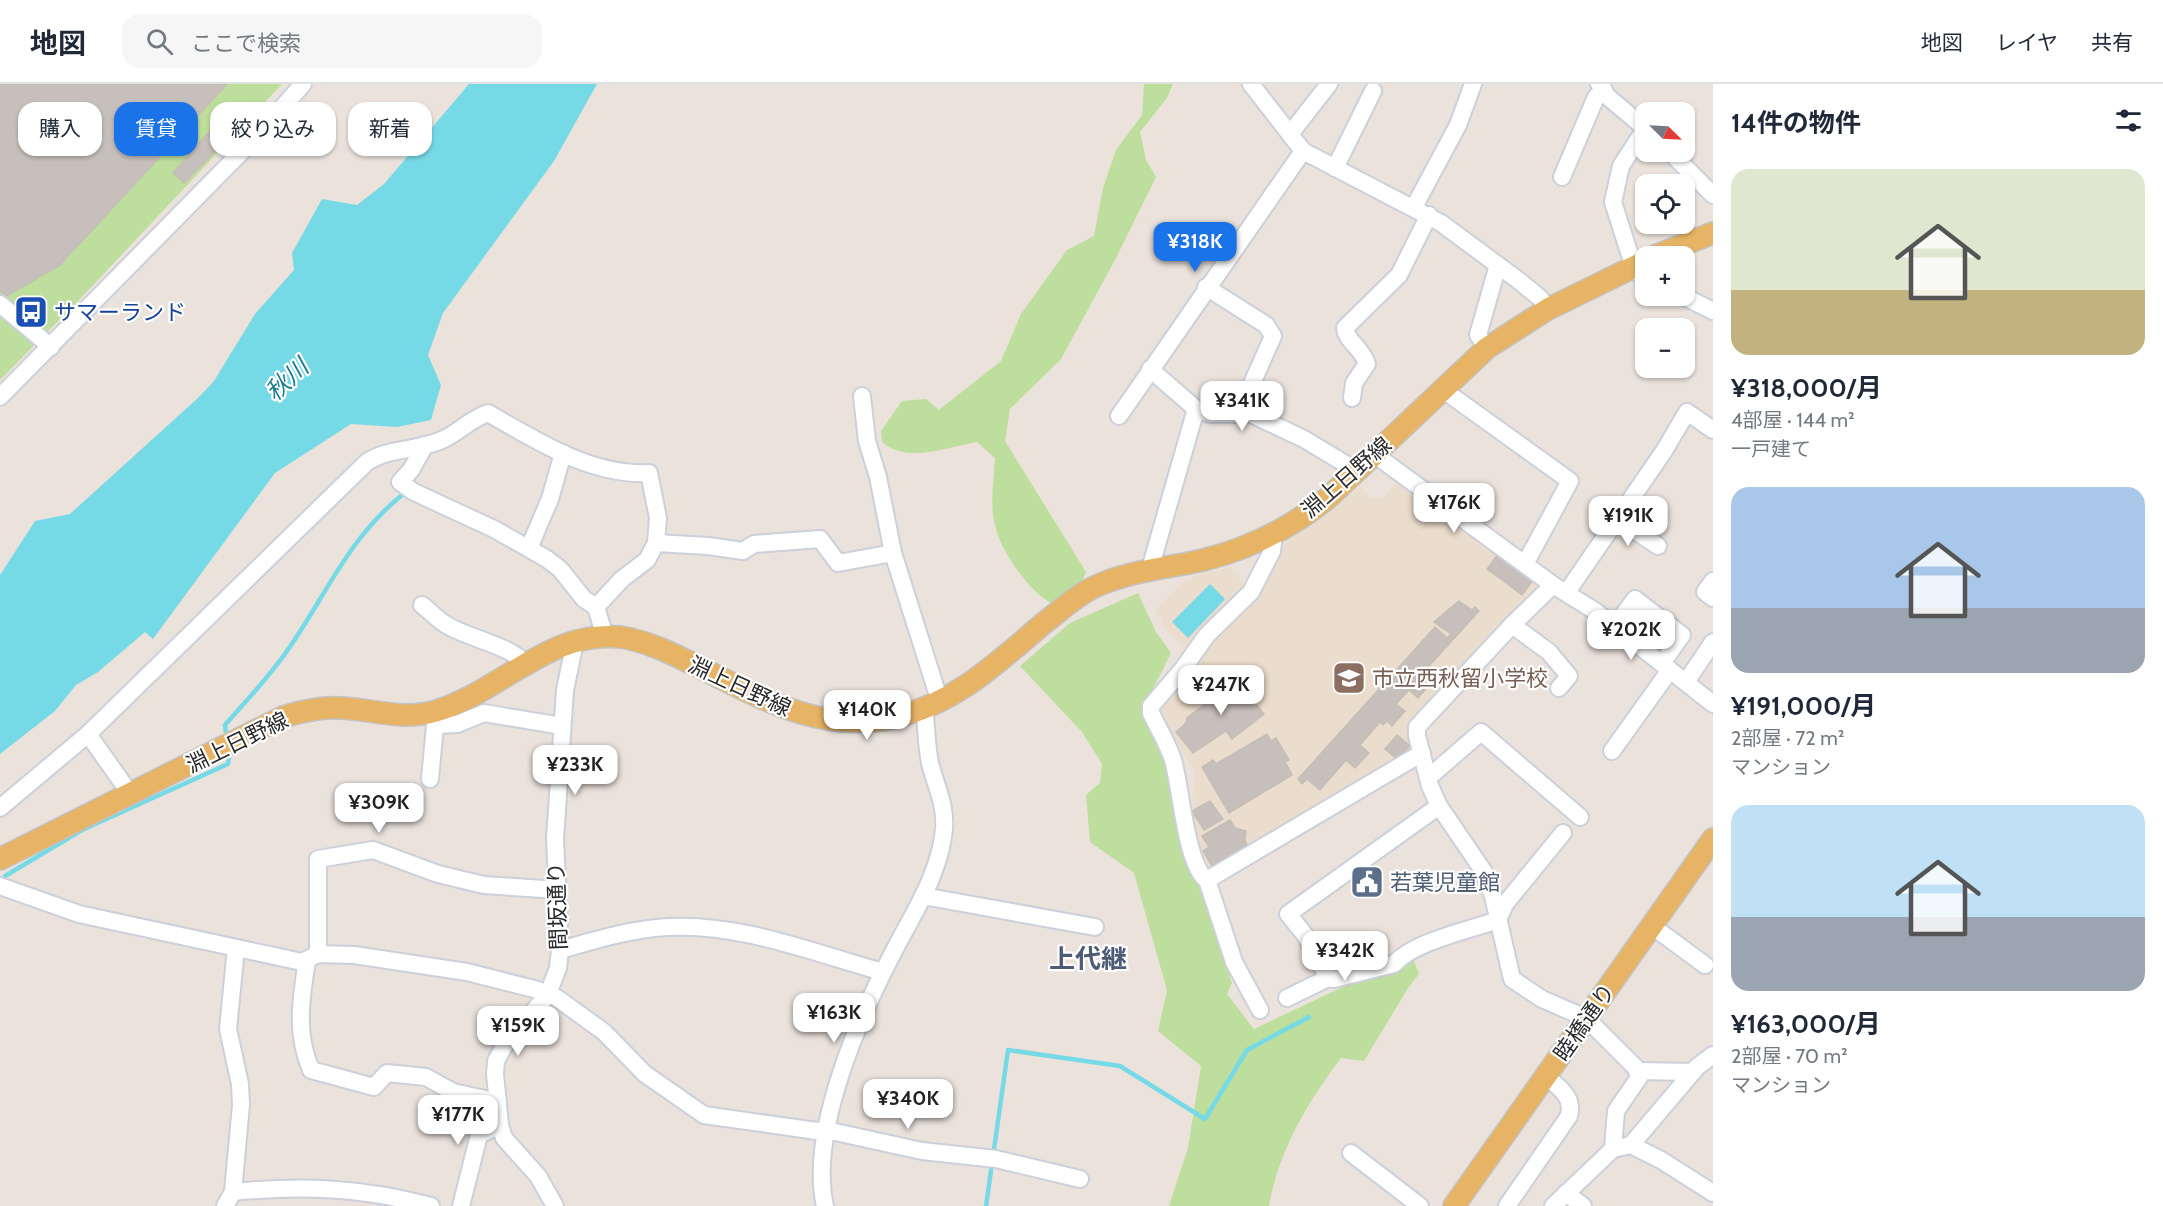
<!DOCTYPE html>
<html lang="ja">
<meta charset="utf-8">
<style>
body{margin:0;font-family:Cabin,"Noto Sans JP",sans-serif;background:#f6f6f7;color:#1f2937;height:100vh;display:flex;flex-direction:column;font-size:22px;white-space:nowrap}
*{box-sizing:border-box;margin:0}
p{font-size:20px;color:#747a83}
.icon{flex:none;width:33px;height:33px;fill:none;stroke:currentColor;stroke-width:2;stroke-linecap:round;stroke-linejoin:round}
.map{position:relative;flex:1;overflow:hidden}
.sheet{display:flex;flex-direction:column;background:#fff;width:450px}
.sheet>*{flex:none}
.banner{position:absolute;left:18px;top:18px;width:570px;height:54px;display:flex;gap:12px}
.needle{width:39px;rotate:114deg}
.fabs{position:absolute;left:1635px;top:18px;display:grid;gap:12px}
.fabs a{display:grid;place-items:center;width:60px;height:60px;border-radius:12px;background:#fff;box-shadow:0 2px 4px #0004;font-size:30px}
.price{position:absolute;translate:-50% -51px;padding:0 14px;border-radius:12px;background:#fff;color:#222;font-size:20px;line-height:39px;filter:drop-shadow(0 2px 3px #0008)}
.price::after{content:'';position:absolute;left:50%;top:36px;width:18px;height:14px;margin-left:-9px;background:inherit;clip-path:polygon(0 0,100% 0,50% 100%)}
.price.selected{background:#1a73e8;color:#fff}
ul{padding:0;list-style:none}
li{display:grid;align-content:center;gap:12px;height:318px;padding:0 18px}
li span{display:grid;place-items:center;height:186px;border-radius:18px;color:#555}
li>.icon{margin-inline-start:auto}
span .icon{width:108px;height:108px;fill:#fffc;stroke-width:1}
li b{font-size:26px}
h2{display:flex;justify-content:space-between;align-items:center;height:72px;padding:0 18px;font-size:26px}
.pill{padding:0 21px;border-radius:18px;background:#fff;box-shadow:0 2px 4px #0004;font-size:21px;line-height:54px}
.pill.selected{background:#1a73e8;color:#fff}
header{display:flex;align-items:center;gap:36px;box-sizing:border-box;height:84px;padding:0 30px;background:#fff;border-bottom:2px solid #e0e1e3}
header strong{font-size:28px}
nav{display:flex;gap:33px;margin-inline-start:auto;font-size:21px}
.search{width:420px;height:54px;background:#f6f6f7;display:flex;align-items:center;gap:15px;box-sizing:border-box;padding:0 21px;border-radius:18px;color:#747a83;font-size:22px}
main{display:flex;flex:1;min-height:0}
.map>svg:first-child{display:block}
</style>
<header>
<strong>地図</strong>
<div class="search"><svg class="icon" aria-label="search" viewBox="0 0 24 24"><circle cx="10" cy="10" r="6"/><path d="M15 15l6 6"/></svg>ここで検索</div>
<nav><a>地図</a><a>レイヤ</a><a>共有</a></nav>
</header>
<main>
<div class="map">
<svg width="1713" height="1122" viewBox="0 0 1713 1122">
<rect width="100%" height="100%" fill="#ebe2dc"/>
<g fill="#ebddcd">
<polygon points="1400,395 1541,499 1541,508 1411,642 1409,656 1414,669 1211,789 1192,750 1193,686 1156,622 1264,492 1287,457 1334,425 1360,402 1370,414 1382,415"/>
<polygon points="1231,483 1246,503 1186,565 1161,540 1163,537 1154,527 1184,497 1192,496 1192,492"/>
</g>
<g fill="#bdde9c">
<polygon points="0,0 282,0 81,214 0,296"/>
<path d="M1144 0H1173L1167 14 1140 48 1146 76 1156 93 1116 174 1061 275 1010 325 1005 357 1086 488 1079 504 1051 519C1029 507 1003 470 996 445 989 423 994 396 995 374L977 358C948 363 906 380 882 358L881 347 902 317 926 315 939 326 1001 277 1021 230 1067 166 1094 152 1103 104 1116 66 1142 31Z"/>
<path d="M1138 509 1156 548 1171 569 1152 607 1186 697 1196 795 1232 899 1227 910 1254 945 1347 901 1414 877 1419 890 1408 904 1364 977 1341 974C1307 1019 1279 1066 1269 1122H1169L1188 1064 1201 982 1158 947 1167 906 1134 789 1090 758 1086 711 1100 699 1102 680 1082 648 1020 582 1070 539Z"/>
</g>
<g fill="#76dae6">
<polygon points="469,0 597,0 554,77 443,229 428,271 441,301 431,336 397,343 351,340 275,389 153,555 145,548 98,588 76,601 55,627 0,670 0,491 35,437 70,430 199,313 214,297 255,230 294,186 292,169 322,115 357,121 384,100"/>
<polygon points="1210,500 1225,515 1188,554 1172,538"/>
</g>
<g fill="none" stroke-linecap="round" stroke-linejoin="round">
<g stroke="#76dae6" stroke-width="4.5">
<path d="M226 649 225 641C246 617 269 593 287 567 327 510 347 456 402 411"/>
<polyline points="5,792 82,746 228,680 229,673"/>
<polyline points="986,1122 1008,966 1120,982 1205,1035 1247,966 1309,933"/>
</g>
</g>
<g fill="#c6bfbc" stroke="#c6beb6" stroke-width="1.5">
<polygon points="0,0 227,0 59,182 6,212 0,206"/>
<polygon points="215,41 228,54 184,99 173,89"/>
<polygon points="1498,470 1516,483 1505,498 1487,485"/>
<polygon points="1516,483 1533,496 1522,511 1505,498"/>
<polygon points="1459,517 1472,526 1475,523 1479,527 1449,560 1445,556 1451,550 1434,538"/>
<polygon points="1435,543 1447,554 1445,556 1449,560 1421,591 1430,600 1418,614 1409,606 1396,620 1405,627 1392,642 1387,637 1383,641 1380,638 1360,661 1369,669 1355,684 1346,676 1320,706 1307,695 1302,700 1298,695"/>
<polygon points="1226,592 1231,592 1235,597 1237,596 1264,630 1232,655 1226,647 1193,669 1176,648 1186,639 1187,634 1219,609 1217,600"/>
<polygon points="1267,650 1271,657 1276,654 1289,676 1285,678 1292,691 1229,729 1202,683 1213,676 1216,680"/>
<polygon points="1397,651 1410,662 1397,675 1385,665"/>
<polygon points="1210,717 1223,735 1204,746 1192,727"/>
<polygon points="1230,736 1235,744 1246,747 1245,757 1248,763 1213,784 1203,767 1209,763 1202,752"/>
</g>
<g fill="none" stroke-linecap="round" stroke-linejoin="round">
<g stroke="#cbd0da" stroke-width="20">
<g id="minor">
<polyline points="1251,0 1303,67 1441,139 1518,196 1540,214 1548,225"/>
<polyline points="1599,0 1608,13 1646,45"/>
<polyline points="1645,45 1621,82 1613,118 1635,187 1646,193"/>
<polyline points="1290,50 1329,0"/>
<polyline points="1670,68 1713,111"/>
<polyline points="1335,84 1373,7"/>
<polyline points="1562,93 1596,13 1604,6"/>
<polyline points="1414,123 1458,41 1473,0"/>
<polyline points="1206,203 1266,241 1273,252 1243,320 1243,331"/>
<polyline points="1683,212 1713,227"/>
<polyline points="0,220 51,263"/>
<polyline points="1487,264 1478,251 1498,181"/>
<polyline points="1150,285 1196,325 1210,330 1251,330 1304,355 1357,387"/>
<polyline points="1442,305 1570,397 1525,480"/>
<polyline points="862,312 867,357 878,393 893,469 940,618"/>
<polyline points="0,313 258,51 303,0"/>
<path d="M1352 314 1354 299 1367 280C1363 265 1346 257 1345 244L1399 191 1429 131"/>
<polyline points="1119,332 1303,67"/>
<polyline points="425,361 411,386 400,398 414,408 494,445 547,475 560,485 584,515 596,523 605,553"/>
<polyline points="1374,370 1553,501 1595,527 1713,620"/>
<polyline points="1618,435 1658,462"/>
<polyline points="656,459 708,462 743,467 754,460 820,455 838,479 893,469"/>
<polyline points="529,464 550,415 563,369"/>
<polyline points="1150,485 1196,325"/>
<polyline points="1713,497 1705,508 1713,514"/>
<polyline points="1553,501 1512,541 1417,643 1417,652 1430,702 1439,722 1484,788 1493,812 1512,895 1542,915 1586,934 1635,983 1640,992 1616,1027 1613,1065"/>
<polyline points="1567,508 1664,367 1687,328 1713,346"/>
<path d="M422 521C430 527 437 535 445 540 466 554 513 562 525 580"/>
<polyline points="1512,541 1549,568 1569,592 1559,604"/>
<polyline points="1615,542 1635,515 1682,551 1662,579"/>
<polyline points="1686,598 1713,558"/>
<polyline points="437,641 457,640 484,629 562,642"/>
<polyline points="88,650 131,711"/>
<polyline points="1612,667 1670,586"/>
<polyline points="1428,694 1481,648 1580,733"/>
<polyline points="430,695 436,631"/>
<path d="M0 724 88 650 367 378C390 363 420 367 444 355 460 347 471 335 488 329 537 357 591 392 649 389L658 434 656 459 647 476 622 495 596 523"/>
<path d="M1207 796C1186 782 1181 703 1173 676 1168 660 1158 644 1151 629V622L1182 586 1207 551 1251 508 1272 467 1274 450"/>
<polyline points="0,802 79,830 302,878 318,870 354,871 467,888 538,906 557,914 604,948 645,990 704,1031 817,1047 826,1046 922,1067 996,1075 1080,1095"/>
<polyline points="923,812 1095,843"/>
<polyline points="1652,842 1705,881"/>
<path d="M560 866C596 856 631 845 668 843 741 839 814 869 883 888"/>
<polyline points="318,870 318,775 373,766 438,790 484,801 558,806"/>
<path d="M307 876C301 915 295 949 311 986L374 1003 387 989 426 993 453 1008 498 1018"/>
<path d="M1328 894 1334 895 1394 880C1413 858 1469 846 1498 836L1505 820 1563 749"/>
<polyline points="1287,914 1328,894 1305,851 1288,830 1439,722"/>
<polyline points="1260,926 1234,878 1207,796 1422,669"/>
<polyline points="1637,987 1693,988"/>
<polyline points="1631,1061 1697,983 1713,971"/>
<polyline points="1351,1069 1420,1122"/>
<path d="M233 1108C303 1101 364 1104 431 1122"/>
<polyline points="1566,1109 1583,1122"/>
<polyline points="225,1122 233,1108 241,1021 240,1000 228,945 236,864"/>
<polyline points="461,1122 479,1051 500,1041"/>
<polyline points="555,1122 538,1092 504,1054 500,1041 495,990 496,977 504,962 548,910 558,884 560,866 555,755 565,606 575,558"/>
<path d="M825 1122C808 1047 861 929 896 863 916 825 940 788 944 745 946 723 937 704 931 683 926 665 927 643 924 624"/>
<path d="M1507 1122 1569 1032C1574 1012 1559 1004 1546 992"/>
<polyline points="1553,1122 1613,1065 1631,1061 1661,1076 1713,1109"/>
</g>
</g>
<g stroke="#c3c3c3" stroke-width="24">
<g id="major">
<polyline points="1655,172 1713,149"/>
<path d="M0 775 283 633C302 627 320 623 340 624 373 625 402 637 436 627 500 608 549 546 620 553 647 557 671 569 695 581 759 613 821 651 896 633 956 619 998 578 1044 539 1062 525 1079 509 1101 500 1128 489 1155 485 1184 480 1236 471 1288 447 1329 413L1487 264 1548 225 1646 177"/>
<polyline points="1454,1122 1713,755"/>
</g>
</g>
<use href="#minor" stroke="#fff" stroke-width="16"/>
<use href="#major" stroke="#e7b465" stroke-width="21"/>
</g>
<defs>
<g id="bus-square" transform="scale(1.725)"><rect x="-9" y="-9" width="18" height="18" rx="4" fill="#1a4fb4" stroke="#fff"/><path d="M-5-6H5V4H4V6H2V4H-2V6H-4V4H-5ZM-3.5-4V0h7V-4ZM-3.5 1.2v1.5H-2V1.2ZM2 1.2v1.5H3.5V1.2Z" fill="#fff"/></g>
<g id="school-square" transform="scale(1.725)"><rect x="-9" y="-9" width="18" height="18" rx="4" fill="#8d6e63" stroke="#fff"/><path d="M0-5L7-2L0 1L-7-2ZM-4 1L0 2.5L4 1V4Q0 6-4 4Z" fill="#fff"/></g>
<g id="civic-square" transform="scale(1.725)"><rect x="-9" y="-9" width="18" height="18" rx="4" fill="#5c6f8a" stroke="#fff"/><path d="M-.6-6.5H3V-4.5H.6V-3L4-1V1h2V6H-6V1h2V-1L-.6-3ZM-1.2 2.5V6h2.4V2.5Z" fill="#fff"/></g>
</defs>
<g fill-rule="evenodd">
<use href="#bus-square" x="31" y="228"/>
<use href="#school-square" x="1349" y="594"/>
<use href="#civic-square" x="1367" y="798"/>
</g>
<g text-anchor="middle" stroke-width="4.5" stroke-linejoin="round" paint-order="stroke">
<g font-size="22" fill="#164399" stroke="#fff" text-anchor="start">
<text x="54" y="236">サマーランド</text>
</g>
<g font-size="22" fill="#2a2a2a" stroke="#fff">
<text transform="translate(1346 393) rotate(-41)" y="8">淵上日野線</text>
<text transform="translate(740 602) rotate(25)" y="8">淵上日野線</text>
<text transform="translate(237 658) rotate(-26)" y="8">淵上日野線</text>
<text transform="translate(557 822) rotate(-92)" y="8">間坂通り</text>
<text transform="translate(1584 938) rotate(-55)" y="8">睦橋通り</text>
</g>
<g font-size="22" fill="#785e54" stroke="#fff" text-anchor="start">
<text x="1372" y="602">市立西秋留小学校</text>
</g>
<g font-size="22" fill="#4e5e75" stroke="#fff" text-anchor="start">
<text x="1390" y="806">若葉児童館</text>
</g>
<g font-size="24" font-style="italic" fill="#167a91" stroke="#fff">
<text transform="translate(287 296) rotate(-43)" y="8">秋川</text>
</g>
<g font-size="26" font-weight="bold" fill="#4d5b77" stroke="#fff">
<text x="1088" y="884">上代継</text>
</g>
</g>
</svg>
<div class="fabs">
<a><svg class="needle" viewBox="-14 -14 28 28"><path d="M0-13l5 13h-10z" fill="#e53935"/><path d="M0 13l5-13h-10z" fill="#747a83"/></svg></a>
<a><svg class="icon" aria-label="locate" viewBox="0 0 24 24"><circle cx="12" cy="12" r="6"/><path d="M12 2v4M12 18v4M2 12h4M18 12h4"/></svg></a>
<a>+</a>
<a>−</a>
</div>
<b class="price selected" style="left:1195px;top:189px">¥318K</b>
<b class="price" style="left:1242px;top:348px">¥341K</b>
<b class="price" style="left:1454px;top:450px">¥176K</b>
<b class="price" style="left:1628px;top:463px">¥191K</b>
<b class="price" style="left:1631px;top:577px">¥202K</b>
<b class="price" style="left:1221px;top:632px">¥247K</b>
<b class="price" style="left:867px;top:657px">¥140K</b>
<b class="price" style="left:575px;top:712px">¥233K</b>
<b class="price" style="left:379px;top:750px">¥309K</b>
<b class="price" style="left:1345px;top:898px">¥342K</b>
<b class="price" style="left:834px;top:960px">¥163K</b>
<b class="price" style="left:518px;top:973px">¥159K</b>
<b class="price" style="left:908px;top:1046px">¥340K</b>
<b class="price" style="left:458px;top:1062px">¥177K</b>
<div class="banner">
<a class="pill">購入</a>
<a class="pill selected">賃貸</a>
<a class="pill">絞り込み</a>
<a class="pill">新着</a>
</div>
</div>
<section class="sheet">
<h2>14件の物件<svg class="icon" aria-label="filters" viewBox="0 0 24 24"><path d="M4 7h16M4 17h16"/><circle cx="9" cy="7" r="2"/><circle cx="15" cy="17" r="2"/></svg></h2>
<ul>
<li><span style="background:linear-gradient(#dfe7d0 65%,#c2b280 0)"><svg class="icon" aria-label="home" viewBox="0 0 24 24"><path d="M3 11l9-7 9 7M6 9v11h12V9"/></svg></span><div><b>¥318,000/月</b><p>4部屋 · 144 m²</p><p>一戸建て</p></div></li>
<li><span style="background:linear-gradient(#a9c7e8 65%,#9aa5b1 0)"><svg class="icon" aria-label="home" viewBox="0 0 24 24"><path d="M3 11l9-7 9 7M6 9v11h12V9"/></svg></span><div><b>¥191,000/月</b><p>2部屋 · 72 m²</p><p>マンション</p></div></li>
<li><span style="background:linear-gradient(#bfe0f5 60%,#9aa5b1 0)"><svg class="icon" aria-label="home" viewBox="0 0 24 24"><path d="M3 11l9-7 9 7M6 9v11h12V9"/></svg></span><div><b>¥163,000/月</b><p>2部屋 · 70 m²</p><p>マンション</p></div></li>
</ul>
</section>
</main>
